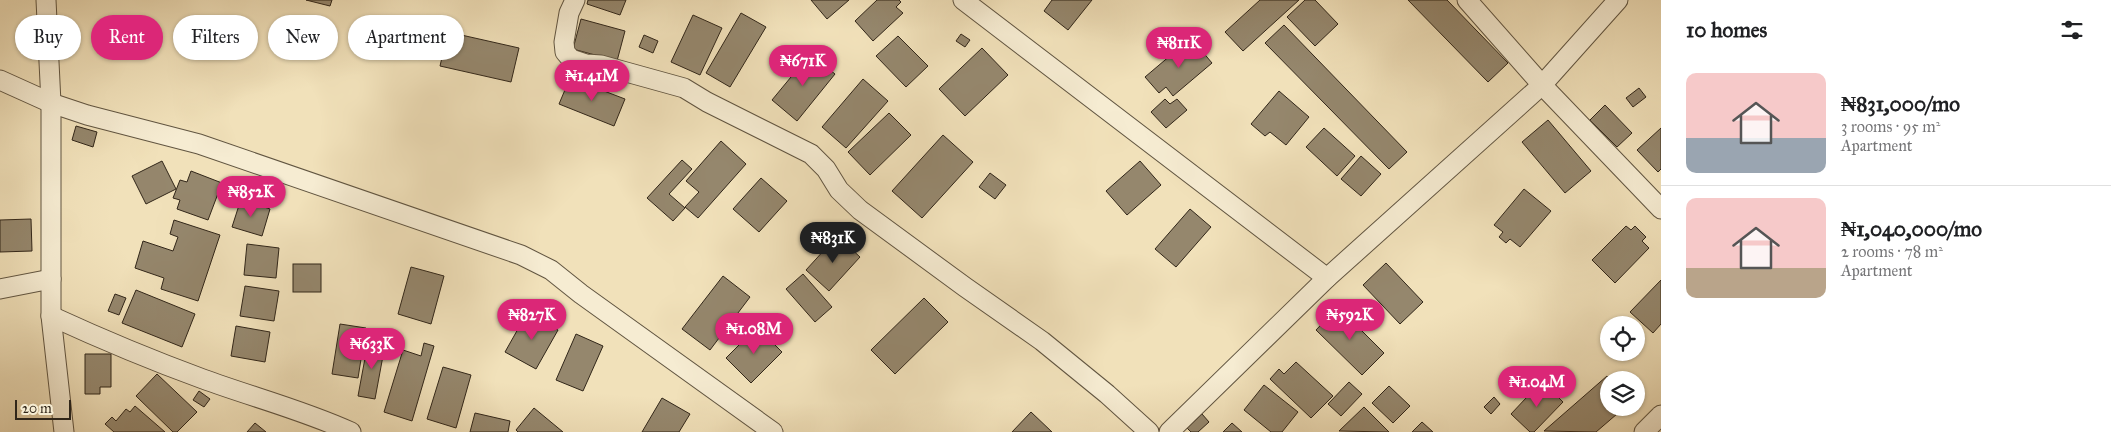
<!DOCTYPE html>
<meta charset="utf-8">
<style>
body{margin:0;font-family:"IM FELL Great Primer",serif;background:#f2f2f2;color:#202124;height:100vh;display:flex;flex-direction:column;font-size:19px;white-space:nowrap}
*{box-sizing:border-box;margin:0}
p{font-size:16px;color:#757577}
.icon{flex:none;width:28px;height:28px;fill:none;stroke:currentColor;stroke-width:2;stroke-linecap:round;stroke-linejoin:round}
.map{position:relative;flex:1;overflow:hidden}
.side{display:flex;flex-direction:column;background:#fff;width:450px}
.side>*{flex:none}
.banner{position:absolute;left:15px;top:15px;width:475px;height:45px;display:flex;gap:10px}
.tools{position:absolute;left:1600px;top:316px;display:grid;gap:10px}
.tools a{display:grid;place-items:center;width:45px;height:45px;border-radius:50%;background:#fff;box-shadow:0 1px 4px #0004;font-size:25px}
.scale{position:absolute;left:15px;bottom:12px;width:56px;box-sizing:border-box;padding-left:5px;border:2px solid #312619;border-top:0;font-size:14px;line-height:18px;white-space:nowrap;color:#312619;-webkit-text-stroke:4px #f6ecd2;paint-order:stroke}
.price{position:absolute;translate:-50% -42px;padding:0 11px;border-radius:18px;background:#db2777;color:#fff;font-size:16px;line-height:32px;filter:drop-shadow(0 1px 2px #0008)}
.price::after{content:'';position:absolute;left:50%;top:30px;width:15px;height:11px;margin-left:-8px;background:inherit;clip-path:polygon(0 0,100% 0,50% 100%)}
.price.on{background:#222;color:#fff}
ul{padding:0;list-style:none}
li{display:flex;align-items:center;gap:15px;height:125px;padding:0 25px}
li+li{border-top:1px solid #e0e0e0}
li span{display:grid;place-items:center;flex:none;width:140px;height:100px;border-radius:10px;color:#555}
li>.icon{margin-inline-start:auto}
span .icon{width:60px;height:60px;fill:#fffc;stroke-width:1}
li b{font-size:21px}
h2{display:flex;justify-content:space-between;align-items:center;height:60px;padding:0 25px;font-size:21px}
.pill{padding:0 18px;border-radius:22px;background:#fff;box-shadow:0 1px 4px #0004;font-size:18px;line-height:45px}
.pill.on{background:#db2777;color:#fff}
main{display:flex;flex:1;min-height:0}
.map>svg:first-child{display:block}
</style>
<main>
<div class="map">
<svg width="1661" height="432" viewBox="0 0 1661 432">
<rect width="100%" height="100%" fill="#f1e1ba"/>
<filter id="stains"><feTurbulence type="fractalNoise" baseFrequency=".004" numOctaves="4"/><feColorMatrix values="0 0 0 0 .2 0 0 0 0 .09 0 0 0 0 .02 0 0 0 .5 -.17"/></filter>
<radialGradient id="worn" r=".72"><stop offset=".6" stop-color="#630" stop-opacity="0"/><stop offset="1" stop-color="#630" stop-opacity=".3"/></radialGradient>
<g fill="#95876d" stroke="#312619">
<polygon points="306,0 332,0 330,6"/>
<polygon points="588,0 626,0 620,15 587,4"/>
<polygon points="811,0 849,0 827,19"/>
<polygon points="877,0 899,0 901,2 896,7 903,13 873,41 855,21"/>
<polygon points="1052,0 1092,0 1068,30 1044,11"/>
<polygon points="1260,0 1299,0 1243,51 1225,32"/>
<polygon points="1305,0 1315,0 1338,24 1315,46 1287,17"/>
<polygon points="1408,0 1447,0 1508,63 1488,82"/>
<polygon points="741,13 766,27 730,87 706,73"/>
<polygon points="693,15 722,28 700,75 671,62"/>
<polygon points="581,19 625,31 617,61 573,49"/>
<polygon points="1284,25 1407,152 1389,169 1265,43"/>
<polygon points="448,32 519,48 511,82 440,66"/>
<polygon points="961,34 970,40 965,47 956,41"/>
<polygon points="644,35 658,41 653,53 639,47"/>
<polygon points="898,36 928,66 906,87 876,56"/>
<polygon points="1191,38 1212,63 1173,96 1166,87 1159,93 1145,77"/>
<polygon points="982,48 1008,75 965,116 939,89"/>
<polygon points="810,54 835,74 797,121 772,100"/>
<polygon points="570,78 625,99 614,126 559,104"/>
<polygon points="863,79 888,101 846,148 822,127"/>
<polygon points="1639,88 1646,97 1633,107 1626,98"/>
<polygon points="1279,91 1309,117 1286,145 1270,132 1265,136 1251,124"/>
<polygon points="1165,99 1170,104 1177,99 1187,110 1166,128 1151,112"/>
<polygon points="1605,105 1632,133 1617,147 1590,120"/>
<polygon points="889,113 911,135 870,175 848,152"/>
<polygon points="1548,120 1591,171 1565,193 1522,142"/>
<polygon points="76,126 97,132 93,147 72,140"/>
<polygon points="1324,128 1355,156 1337,176 1306,147"/>
<polygon points="1661,128 1661,169 1658,172 1637,150"/>
<polygon points="943,135 973,162 922,218 892,191"/>
<polygon points="721,141 746,164 698,218 685,207 699,192 686,181"/>
<polygon points="1361,156 1381,174 1361,196 1341,179"/>
<polygon points="682,160 692,169 669,194 685,208 673,221 647,198"/>
<polygon points="162,161 176,189 146,204 132,176"/>
<polygon points="1140,161 1161,185 1127,215 1106,191"/>
<polygon points="191,171 222,183 208,220 177,209 180,200 173,198 180,180 187,182"/>
<polygon points="990,173 1006,185 995,199 979,187"/>
<polygon points="761,178 787,201 759,232 733,209"/>
<polygon points="1524,189 1551,211 1520,247 1510,239 1506,243 1499,237 1503,232 1494,225"/>
<polygon points="241,199 270,209 262,236 232,227"/>
<polygon points="1190,209 1211,227 1176,267 1155,249"/>
<polygon points="31,219 32,251 0,252 0,220"/>
<polygon points="174,220 220,235 198,301 161,289 164,278 135,268 143,241 173,251 178,237 170,234"/>
<polygon points="1626,226 1631,230 1635,226 1646,237 1642,241 1649,248 1615,283 1592,260"/>
<polygon points="837,236 860,257 829,291 806,270"/>
<polygon points="247,244 279,248 276,278 244,275"/>
<polygon points="1386,263 1423,302 1400,324 1363,285"/>
<rect x="293" y="264" width="28" height="28"/>
<polygon points="411,267 444,276 431,324 398,314"/>
<polygon points="803,274 832,307 815,322 786,289"/>
<polygon points="723,276 750,297 710,350 682,329"/>
<polygon points="1661,280 1661,324 1653,333 1630,312"/>
<polygon points="245,286 279,291 274,321 240,316"/>
<polygon points="136,290 195,314 182,347 122,323"/>
<polygon points="115,294 126,298 119,315 108,311"/>
<polygon points="924,298 948,322 895,374 871,350"/>
<polygon points="1338,307 1384,353 1362,375 1316,330"/>
<polygon points="527,313 558,330 536,369 505,352"/>
<polygon points="340,324 366,328 358,378 332,374"/>
<polygon points="236,326 270,332 265,362 231,356"/>
<polygon points="757,327 782,352 751,383 726,358"/>
<polygon points="576,334 603,346 583,391 556,380"/>
<polygon points="368,342 385,345 375,399 358,396"/>
<polygon points="424,343 434,346 412,421 384,412 403,350 421,356"/>
<polygon points="85,354 111,354 111,387 100,387 100,394 85,394"/>
<polygon points="1296,362 1333,396 1311,418 1270,379 1279,369 1284,374"/>
<polygon points="443,367 471,375 456,428 427,419"/>
<polygon points="157,374 197,412 177,432 173,432 136,396"/>
<polygon points="1607,376 1610,380 1609,408 1624,408 1596,432 1544,431"/>
<polygon points="1542,381 1563,402 1534,432 1530,432 1511,414"/>
<polygon points="1349,382 1362,394 1341,416 1328,404"/>
<polygon points="1264,385 1298,412 1282,432 1271,432 1244,410"/>
<polygon points="1389,386 1410,406 1393,423 1372,403"/>
<polygon points="199,391 210,399 204,407 193,400"/>
<polygon points="1494,397 1500,404 1491,414 1484,407"/>
<polygon points="662,398 690,414 679,432 642,432"/>
<polygon points="135,406 165,432 114,432 105,424 112,417 116,421 126,409 130,412"/>
<polygon points="1364,407 1389,432 1339,431"/>
<polygon points="534,408 563,432 518,432 516,430"/>
<polygon points="1031,412 1052,432 1012,432"/>
<polygon points="475,413 510,421 508,432 470,432"/>
<polygon points="1202,414 1209,422 1198,432 1191,432 1187,428"/>
<polygon points="1422,422 1433,432 1412,432"/>
<polygon points="255,423 266,432 247,432"/>
<polygon points="1232,423 1242,432 1223,432"/>
</g>
<g fill="none" stroke-linecap="round" stroke-linejoin="round">
<g stroke="#615541" stroke-width="21">
<g id="street">
<polyline points="46,0 51,103 51,316 64,432"/>
<polyline points="575,0 569,13 564,42 565,52 571,59 586,64 601,65 684,88 707,102 811,154 826,169 839,190 860,210 965,287 1042,341 1107,394 1149,432"/>
<polyline points="963,0 1327,278"/>
<polyline points="1467,0 1542,85 1661,209"/>
<polyline points="0,80 51,103 87,115 199,144 521,255 551,270 581,294 773,432"/>
<polyline points="0,289 51,279"/>
<path d="M51 316C101 339 151 360 203 379 252 397 303 410 351 432"/>
<polyline points="1169,432 1327,278 1542,85 1618,0"/>
<polyline points="1644,432 1661,415"/>
</g>
</g>
<use href="#street" stroke="#f6ecd2" stroke-width="19"/>
</g>
<rect width="100%" height="100%" filter="url(#stains)"/>
<rect width="100%" height="100%" fill="url(#worn)"/>
</svg>
<div class="tools">
<a><svg class="icon" aria-label="locate" viewBox="0 0 24 24"><circle cx="12" cy="12" r="6"/><path d="M12 2v4M12 18v4M2 12h4M18 12h4"/></svg></a>
<a><svg class="icon" aria-label="layers" viewBox="0 0 24 24"><path d="M12 4l9 5-9 5-9-5zM3 14l9 5 9-5"/></svg></a>
</div>
<div class="scale">20 m</div>
<b class="price" style="left:1179px;top:69px">₦811K</b>
<b class="price" style="left:803px;top:87px">₦671K</b>
<b class="price" style="left:592px;top:102px">₦1.41M</b>
<b class="price" style="left:251px;top:218px">₦852K</b>
<b class="price on" style="left:833px;top:264px">₦831K</b>
<b class="price" style="left:532px;top:341px">₦827K</b>
<b class="price" style="left:1350px;top:341px">₦592K</b>
<b class="price" style="left:754px;top:355px">₦1.08M</b>
<b class="price" style="left:372px;top:370px">₦633K</b>
<b class="price" style="left:1537px;top:408px">₦1.04M</b>
<div class="banner">
<a class="pill">Buy</a>
<a class="pill on">Rent</a>
<a class="pill">Filters</a>
<a class="pill">New</a>
<a class="pill">Apartment</a>
</div>
</div>
<section class="side">
<h2>10 homes<svg class="icon" aria-label="filters" viewBox="0 0 24 24"><path d="M4 7h16M4 17h16"/><circle cx="9" cy="7" r="2"/><circle cx="15" cy="17" r="2"/></svg></h2>
<ul>
<li><span style="background:linear-gradient(#f6c9c9 65%,#9aa5b1 0)"><svg class="icon" aria-label="home" viewBox="0 0 24 24"><path d="M3 11l9-7 9 7M6 9v11h12V9"/></svg></span><div><b>₦831,000/mo</b><p>3 rooms · 95 m²</p><p>Apartment</p></div></li>
<li><span style="background:linear-gradient(#f6c9c9 70%,#b9a48a 0)"><svg class="icon" aria-label="home" viewBox="0 0 24 24"><path d="M3 11l9-7 9 7M6 9v11h12V9"/></svg></span><div><b>₦1,040,000/mo</b><p>2 rooms · 78 m²</p><p>Apartment</p></div></li>
</ul>
</section>
</main>
